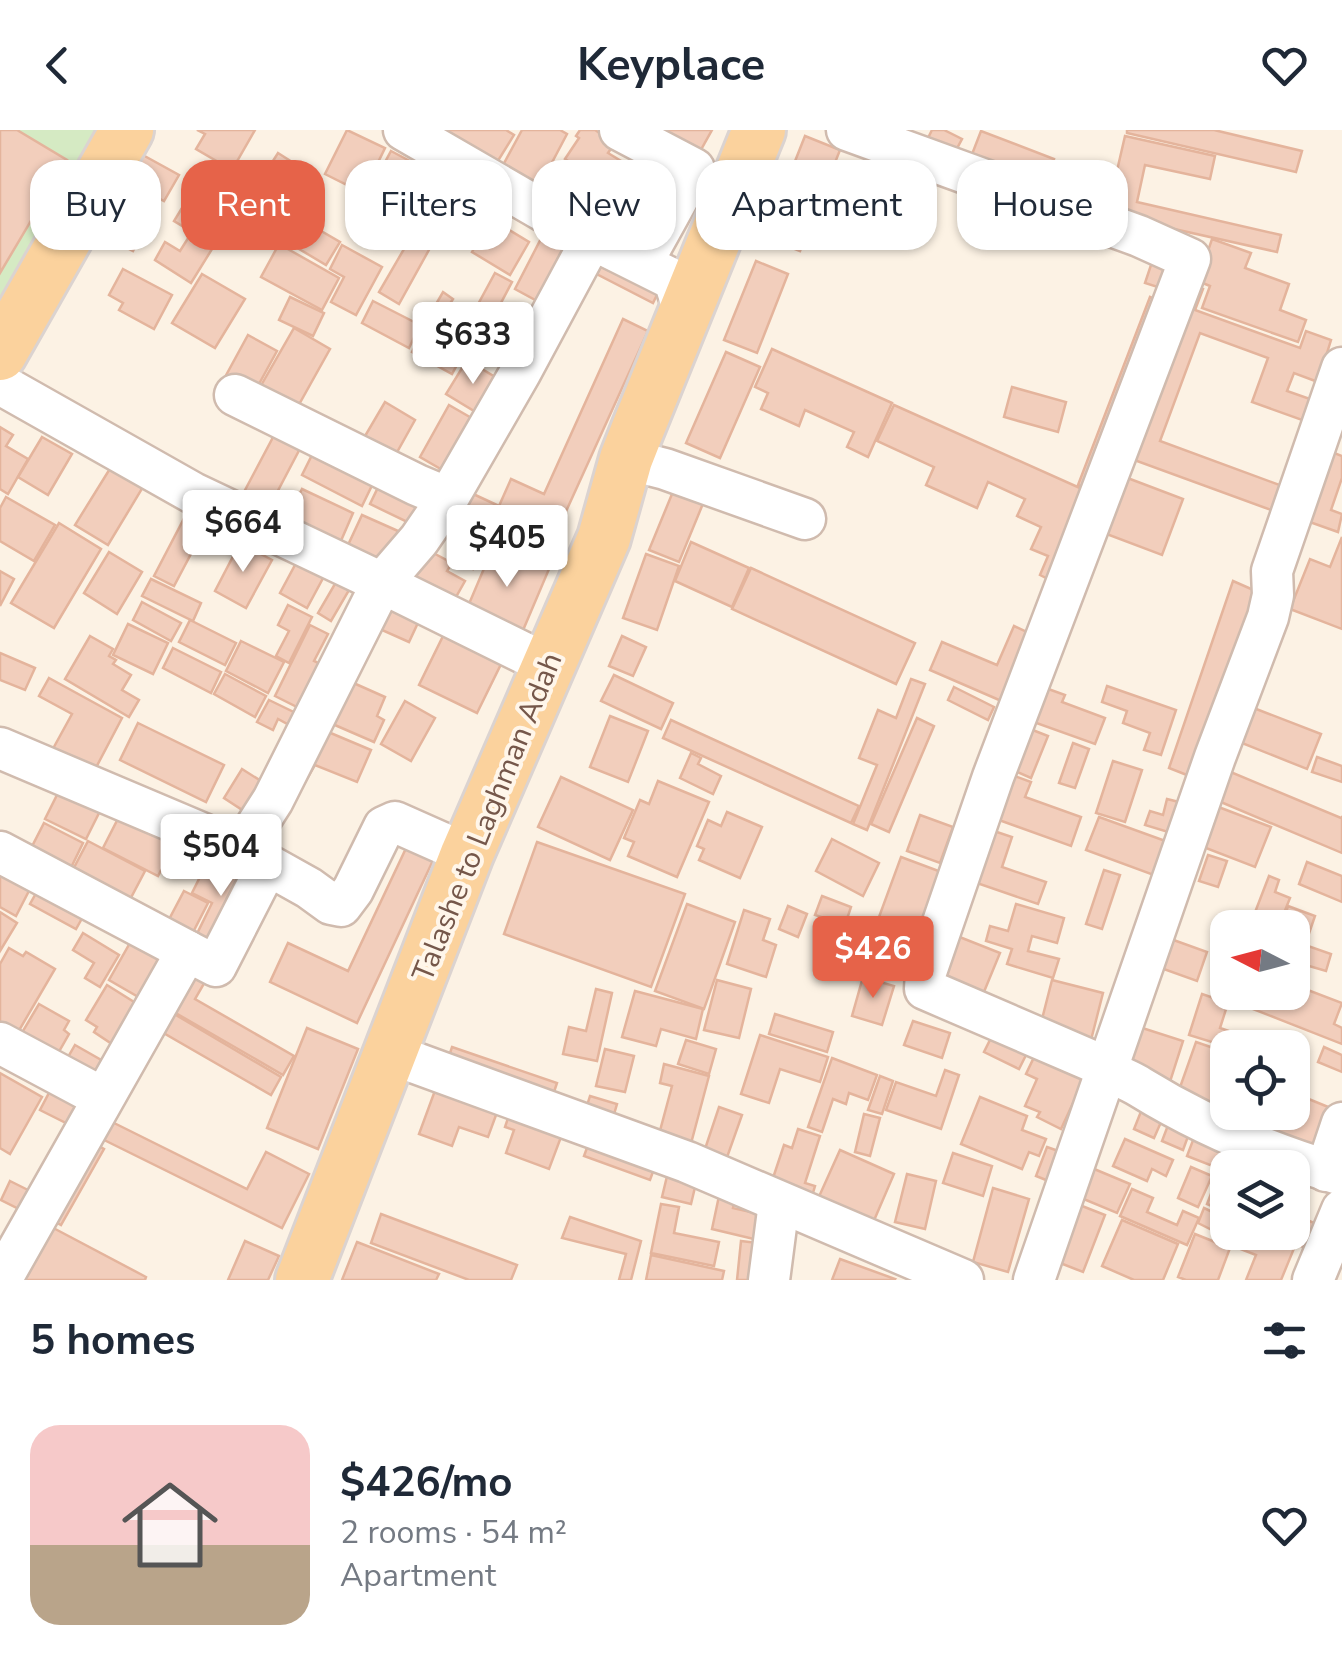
<!DOCTYPE html>
<meta charset="utf-8">
<style>
body{margin:0;font-family:"Nunito Sans",sans-serif;background:#f6f6f7;color:#1f2937;height:100vh;display:flex;flex-direction:column;font-size:38px;white-space:nowrap}
*{box-sizing:border-box;margin:0}
p{font-size:32px;color:#747a83}
.icon{flex:none;width:55px;height:55px;fill:none;stroke:currentColor;stroke-width:2;stroke-linecap:round;stroke-linejoin:round}
.map{position:relative;height:1150px;overflow:hidden}
.sheet{display:flex;flex-direction:column;background:#fff;flex:1}
.sheet>*{flex:none}
.hud{position:absolute;left:30px;top:30px;width:1282px;height:90px;display:flex;gap:20px}
.needle{width:65px;rotate:276deg}
.fabs{position:absolute;left:1210px;top:780px;display:grid;gap:20px}
.fabs a{display:grid;place-items:center;width:100px;height:100px;border-radius:20px;background:#fff;box-shadow:0 2px 8px #0004;font-size:50px}
.price{position:absolute;translate:-50% -85px;padding:0 22px;border-radius:10px;background:#fff;color:#222;font-size:32px;line-height:65px;filter:drop-shadow(0 2px 5px #0008)}
.price::after{content:'';position:absolute;left:50%;top:60px;width:30px;height:22px;margin-left:-15px;background:inherit;clip-path:polygon(0 0,100% 0,50% 100%)}
.price.on{background:#e66349;color:#fff}
ul{padding:0;list-style:none}
li{display:flex;align-items:center;gap:30px;height:250px;padding:0 30px}
li+li{border-top:2px solid #e0e1e3}
li span{display:grid;place-items:center;flex:none;width:280px;height:200px;border-radius:30px;color:#555}
li>.icon{margin-inline-start:auto}
span .icon{width:120px;height:120px;fill:#fffc;stroke-width:1}
li b{font-size:42px}
h2{display:flex;justify-content:space-between;align-items:center;height:120px;padding:0 30px;font-size:42px}
.pill{padding:0 35px;border-radius:30px;background:#fff;box-shadow:0 2px 8px #0004;font-size:35px;line-height:90px}
.pill.on{background:#e66349;color:#fff}
header{display:flex;justify-content:space-between;align-items:center;height:130px;padding:0 30px;background:#fff;font-size:45px;font-weight:700}
.map>svg:first-child{display:block}
</style>
<header><svg class="icon" aria-label="back" viewBox="0 0 24 24"><path d="M15 5l-7 7 7 7"/></svg>Keyplace<svg class="icon" aria-label="heart" viewBox="0 0 24 24"><path d="M12 20l-8-8c-3-5 5-10 8-4 3-6 11-1 8 4z"/></svg></header>
<div class="map">
<svg width="1342" height="1150" viewBox="0 0 1342 1150">
<rect width="100%" height="100%" fill="#fcf2e4"/>
<polygon fill="#d5eac3" points="0,0 105,0 0,192"/>
<g fill="#f2cebc" stroke="#e4b49c" stroke-width="2.5">
<polygon points="0,0 17,0 67,30 0,143"/>
<polygon points="197,0 255,0 232,40 196,19 205,4"/>
<polygon points="347,0 385,18 363,63 325,44"/>
<polygon points="449,0 506,0 514,5 491,42 442,13"/>
<polygon points="522,0 560,0 567,4 539,57 502,37"/>
<polygon points="580,0 595,0 615,13 608,23 621,31 606,55 565,29 579,8 576,6"/>
<polygon points="664,0 712,0 693,34 657,14"/>
<polygon points="932,0 944,0 962,9 954,24 927,10"/>
<polygon points="1127,0 1214,0 1302,21 1296,42 1127,3"/>
<polygon points="981,1 1054,29 1048,45 1094,63 1089,77 969,32"/>
<polygon points="805,6 840,20 800,121 765,107"/>
<polygon points="1125,6 1215,26 1210,49 1145,35 1137,72 1281,105 1277,122 1107,84"/>
<polygon points="391,21 440,47 417,91 396,79 381,107 353,92"/>
<polygon points="649,21 666,30 652,57 660,62 653,76 628,63"/>
<polygon points="278,23 317,48 277,111 238,86"/>
<polygon points="141,24 179,45 164,71 126,51"/>
<polygon points="553,43 595,67 577,99 534,74"/>
<polygon points="481,48 503,61 487,90 464,77"/>
<polygon points="441,54 459,65 433,112 414,101"/>
<polygon points="117,62 153,81 133,121 96,102"/>
<polygon points="622,71 640,82 631,97 653,110 601,107"/>
<polygon points="185,73 225,98 191,153 155,130 165,112 180,121 192,102 174,91"/>
<polygon points="297,87 340,112 326,135 284,110"/>
<polygon points="491,89 529,112 510,145 472,122"/>
<polygon points="547,97 570,109 539,172 515,159"/>
<polygon points="411,107 430,118 399,174 379,162"/>
<polygon points="1212,109 1251,123 1245,138 1289,154 1280,180 1306,190 1298,212 1202,178 1210,156 1198,151"/>
<polygon points="596,113 665,148 653,173 583,137"/>
<polygon points="279,114 339,148 322,180 261,147"/>
<polygon points="342,115 382,137 356,185 331,172 344,147 330,139"/>
<polygon points="1155,123 1180,132 1170,161 1145,153"/>
<polygon points="756,131 788,144 757,223 724,210"/>
<polygon points="123,139 172,165 154,199 119,180 123,173 109,165"/>
<polygon points="495,143 512,152 493,188 476,178"/>
<polygon points="202,144 245,169 215,218 172,193"/>
<polygon points="1189,153 1203,159 1195,180 1300,218 1306,201 1331,210 1318,252 1294,243 1287,261 1310,269 1302,290 1252,272 1268,228 1200,203 1160,311 1285,357 1277,379 1272,377 1271,380 1126,327"/>
<polygon points="443,162 453,169 446,180 469,194 476,183 490,192 471,223 425,193"/>
<polygon points="290,167 324,183 313,206 279,190"/>
<polygon points="1150,167 1167,174 1095,362 1078,355"/>
<polygon points="373,171 420,195 409,218 362,193"/>
<polygon points="623,189 648,201 548,421 447,374 456,356 499,376 511,349 544,364"/>
<polygon points="294,198 330,219 292,287 255,266"/>
<polygon points="424,199 464,222 452,244 412,222"/>
<polygon points="248,205 277,221 253,265 224,249"/>
<polygon points="772,219 892,273 868,327 847,317 854,302 805,280 799,296 761,279 768,263 755,257"/>
<polygon points="726,222 760,237 720,328 686,313"/>
<polygon points="467,230 500,250 479,284 446,264"/>
<polygon points="1012,257 1066,272 1058,302 1004,287"/>
<polygon points="385,272 415,290 396,324 365,306"/>
<polygon points="449,275 487,297 458,349 420,327"/>
<polygon points="894,275 1100,367 1060,455 1040,445 1048,426 1031,419 1041,397 1017,386 1025,369 988,352 977,378 926,355 934,337 877,311"/>
<polygon points="279,296 305,309 261,393 235,379"/>
<polygon points="0,297 13,305 6,316 28,329 8,364 0,359"/>
<polygon points="42,307 72,324 48,365 18,347"/>
<polygon points="318,313 378,343 362,376 302,345"/>
<polygon points="1329,321 1342,326 1342,348 1331,380 1342,384 1338,402 1304,390"/>
<polygon points="111,337 143,357 108,415 75,395"/>
<polygon points="1117,344 1183,369 1162,425 1096,400"/>
<polygon points="384,345 438,370 424,400 370,374"/>
<polygon points="679,347 709,359 679,432 649,420"/>
<polygon points="302,359 353,383 340,413 288,388"/>
<polygon points="6,367 55,395 34,431 0,411 0,378"/>
<polygon points="192,373 212,384 174,456 154,446"/>
<polygon points="362,385 398,401 378,445 342,428"/>
<polygon points="59,393 101,419 54,498 11,473"/>
<polygon points="471,393 492,405 473,439 453,428"/>
<polygon points="1342,407 1342,499 1290,479 1310,429 1330,437"/>
<polygon points="497,408 552,432 518,512 463,488"/>
<polygon points="691,412 749,438 732,477 675,451"/>
<polygon points="240,413 272,430 246,478 215,461"/>
<polygon points="422,417 452,433 447,441 465,451 448,481 400,455"/>
<polygon points="109,422 142,442 117,484 84,463"/>
<polygon points="302,422 329,437 307,478 280,463"/>
<polygon points="646,424 679,436 657,500 623,488"/>
<polygon points="751,438 915,513 896,554 732,479"/>
<polygon points="0,441 14,449 0,476"/>
<polygon points="339,447 352,455 331,491 318,483"/>
<polygon points="151,449 201,473 193,491 142,466"/>
<polygon points="1233,451 1258,462 1192,647 1169,638"/>
<polygon points="390,466 423,482 409,512 375,497"/>
<polygon points="142,472 181,493 171,511 133,490"/>
<polygon points="288,475 312,487 289,533 276,526 289,501 278,495"/>
<polygon points="190,490 236,513 225,535 179,512"/>
<polygon points="128,494 168,513 153,544 113,525"/>
<polygon points="310,495 328,504 314,531 335,541 313,585 275,566"/>
<polygon points="1014,496 1042,509 1013,576 930,540 942,512 997,535"/>
<polygon points="447,498 505,526 477,583 419,555"/>
<polygon points="90,506 113,519 109,526 116,530 113,534 131,545 122,560 139,570 129,587 65,549"/>
<polygon points="622,506 646,517 633,546 609,536"/>
<polygon points="241,511 284,532 268,563 226,541"/>
<polygon points="173,518 221,542 211,563 163,538"/>
<polygon points="0,523 35,538 25,560 0,550"/>
<polygon points="225,544 266,566 255,587 214,564"/>
<polygon points="614,545 673,573 661,599 601,571"/>
<polygon points="340,547 385,567 377,586 384,590 374,612 321,589"/>
<polygon points="49,548 122,588 90,649 49,626 72,584 39,566"/>
<polygon points="911,549 925,554 867,700 853,694 877,635 859,628 878,580 896,588"/>
<polygon points="1040,556 1065,565 1062,572 1105,588 1095,614 1028,590"/>
<polygon points="1107,556 1176,580 1161,625 1144,620 1150,603 1123,593 1127,581 1102,572"/>
<polygon points="954,557 994,577 988,590 948,570"/>
<polygon points="269,570 310,590 293,597 278,589 273,600 257,592"/>
<polygon points="405,571 435,588 411,631 381,614"/>
<polygon points="1246,575 1321,604 1307,639 1232,609"/>
<polygon points="610,586 648,601 628,652 590,637"/>
<polygon points="917,588 934,596 889,702 871,694"/>
<polygon points="671,590 859,676 851,693 663,608"/>
<polygon points="138,593 224,635 206,672 120,630"/>
<polygon points="314,596 371,620 357,652 315,635 263,726"/>
<polygon points="1025,597 1048,606 1031,648 1008,638"/>
<polygon points="1073,613 1089,619 1075,658 1059,653"/>
<polygon points="691,623 701,628 698,634 721,646 713,664 680,648"/>
<polygon points="1317,627 1342,636 1342,652 1312,642"/>
<polygon points="1113,631 1142,640 1125,692 1096,683"/>
<polygon points="1221,638 1341,688 1342,687 1342,723 1209,667"/>
<polygon points="242,639 272,658 253,687 224,668"/>
<polygon points="1001,641 1031,652 1025,667 1081,687 1071,716 985,685"/>
<polygon points="66,647 107,667 86,709 45,689"/>
<polygon points="561,647 633,680 610,730 538,697"/>
<polygon points="658,651 709,672 677,747 628,726 634,712 624,708 640,670 649,674"/>
<polygon points="1167,669 1187,674 1178,705 1145,695 1150,681 1163,685"/>
<polygon points="1208,673 1271,697 1255,737 1193,713"/>
<polygon points="125,675 180,703 158,746 103,718"/>
<polygon points="727,682 762,697 740,748 699,730 704,719 697,716 708,690 721,696"/>
<polygon points="920,685 953,697 940,733 907,721"/>
<polygon points="1099,687 1171,713 1159,747 1086,720"/>
<polygon points="44,693 83,713 64,752 24,732"/>
<polygon points="988,699 1012,707 1002,737 1046,752 1038,774 971,751"/>
<polygon points="832,709 879,733 863,766 816,741"/>
<polygon points="88,711 145,741 125,779 68,749"/>
<polygon points="409,712 436,724 357,893 270,852 288,813 348,841"/>
<polygon points="537,712 685,764 651,857 504,804"/>
<polygon points="213,721 257,744 216,826 192,814 212,773 192,763"/>
<polygon points="1208,725 1227,731 1218,757 1199,751"/>
<polygon points="901,727 952,746 919,836 868,817"/>
<polygon points="1307,732 1342,746 1342,772 1299,754"/>
<polygon points="0,735 33,753 16,786 0,777"/>
<polygon points="1104,740 1120,745 1102,799 1086,794"/>
<polygon points="1269,746 1279,750 1275,762 1290,768 1278,798 1249,798"/>
<polygon points="39,758 85,783 76,799 30,774"/>
<polygon points="184,761 208,773 189,810 165,797"/>
<polygon points="822,766 851,777 845,795 815,785"/>
<polygon points="687,774 735,792 704,879 655,861"/>
<polygon points="1016,774 1064,788 1057,813 1032,806 1028,821 1059,829 1053,848 1007,834 1012,819 986,811 990,796 1008,801"/>
<polygon points="788,776 807,784 798,807 779,799"/>
<polygon points="1288,776 1315,786 1305,815 1331,824 1326,841 1292,831 1292,798 1281,798"/>
<polygon points="744,780 770,789 763,810 776,815 766,847 727,834"/>
<polygon points="0,782 17,793 0,821"/>
<polygon points="139,797 184,822 154,876 109,850"/>
<polygon points="83,803 119,825 100,857 85,848 94,833 73,820"/>
<polygon points="952,804 1000,823 981,869 934,849"/>
<polygon points="1168,808 1207,822 1197,851 1158,837"/>
<polygon points="9,818 23,826 26,822 55,839 14,909 0,901 0,834"/>
<polygon points="189,824 213,838 195,869 294,926 283,945 160,874"/>
<polygon points="863,847 894,856 882,895 852,886"/>
<polygon points="717,850 751,859 739,908 704,900"/>
<polygon points="1052,850 1103,863 1091,910 1040,897"/>
<polygon points="1292,854 1342,873 1334,894 1342,898 1342,914 1253,879 1260,862 1292,862"/>
<polygon points="107,855 150,882 118,918 94,902 97,897 86,890"/>
<polygon points="596,859 612,863 597,931 563,924 569,897 586,901"/>
<polygon points="635,861 703,879 696,909 661,899 656,916 622,907"/>
<polygon points="1202,864 1228,873 1220,898 1235,903 1231,918 1189,905"/>
<polygon points="39,874 69,891 64,900 69,904 53,932 17,911"/>
<polygon points="159,875 281,947 271,965 148,894"/>
<polygon points="775,884 833,902 827,922 769,904"/>
<polygon points="913,891 950,903 942,928 904,915"/>
<polygon points="999,892 1034,909 1019,939 984,922"/>
<polygon points="1133,895 1183,911 1168,958 1118,941"/>
<polygon points="307,898 358,919 318,1019 267,998"/>
<polygon points="760,905 828,927 820,952 780,939 769,973 741,964"/>
<polygon points="686,910 716,919 709,944 678,934"/>
<polygon points="1196,912 1228,923 1228,933 1212,976 1178,963"/>
<polygon points="75,915 117,939 102,965 60,941"/>
<polygon points="452,917 557,953 550,974 445,938"/>
<polygon points="1324,917 1342,925 1342,942 1318,932"/>
<polygon points="605,919 634,926 625,962 596,956"/>
<polygon points="1037,921 1086,945 1061,999 1037,987 1040,982 1025,976 1037,949 1026,944"/>
<polygon points="832,928 877,945 868,970 849,963 846,974 833,969 822,1002 808,997"/>
<polygon points="664,934 709,946 689,1021 657,1012 672,956 660,953"/>
<polygon points="945,940 959,945 941,999 886,980 896,952 936,966"/>
<polygon points="0,943 42,967 10,1024 0,1018"/>
<polygon points="880,946 893,951 882,984 868,980"/>
<polygon points="1228,953 1228,982 1280,982 1271,1009 1214,988"/>
<polygon points="437,955 499,977 488,1007 459,997 452,1016 419,1004"/>
<polygon points="50,961 92,982 82,1001 40,980"/>
<polygon points="1294,963 1338,981 1320,1028 1275,1009 1286,982 1292,982"/>
<polygon points="590,966 617,974 612,991 585,982"/>
<polygon points="980,967 1027,986 1022,1000 1046,1009 1039,1026 1029,1022 1022,1039 961,1014"/>
<polygon points="1144,974 1165,983 1154,1008 1134,999"/>
<polygon points="719,977 742,985 725,1033 703,1025"/>
<polygon points="1173,982 1194,990 1183,1020 1162,1011"/>
<polygon points="96,984 247,1059 266,1022 309,1044 282,1098 88,1002"/>
<polygon points="864,984 880,988 870,1026 855,1022"/>
<polygon points="508,988 561,1007 549,1039 506,1023 514,1000 505,997"/>
<polygon points="798,999 820,1006 805,1053 815,1056 809,1076 768,1063 784,1015 792,1018"/>
<polygon points="592,1004 658,1028 650,1050 584,1026"/>
<polygon points="1195,1005 1224,1016 1215,1037 1187,1026"/>
<polygon points="1125,1009 1173,1030 1166,1046 1152,1039 1147,1051 1113,1036"/>
<polygon points="90,1011 104,1019 61,1095 47,1087"/>
<polygon points="1047,1017 1067,1024 1056,1054 1036,1046"/>
<polygon points="840,1020 894,1044 872,1095 817,1071"/>
<polygon points="953,1023 992,1036 983,1066 943,1053"/>
<polygon points="1087,1036 1130,1054 1117,1083 1074,1065"/>
<polygon points="1191,1037 1212,1046 1198,1077 1178,1068"/>
<polygon points="668,1042 697,1049 691,1074 662,1067"/>
<polygon points="907,1044 936,1051 925,1099 895,1092"/>
<polygon points="1217,1048 1228,1052 1228,1083 1207,1074"/>
<polygon points="10,1051 42,1067 33,1086 1,1070"/>
<polygon points="993,1058 1029,1069 1008,1142 973,1132"/>
<polygon points="1132,1059 1153,1068 1147,1082 1177,1095 1183,1081 1199,1088 1187,1115 1120,1086"/>
<polygon points="719,1066 735,1069 733,1078 764,1085 758,1110 712,1099"/>
<polygon points="661,1074 679,1077 674,1103 719,1112 714,1136 651,1123"/>
<polygon points="1077,1074 1105,1085 1083,1142 1055,1131"/>
<polygon points="1204,1078 1227,1089 1220,1104 1198,1093"/>
<polygon points="1292,1083 1325,1098 1314,1122 1270,1102 1292,1102"/>
<polygon points="381,1084 517,1135 511,1150 469,1150 371,1113"/>
<polygon points="570,1087 641,1111 631,1150 619,1150 626,1124 562,1108"/>
<polygon points="1122,1090 1178,1114 1163,1150 1134,1150 1102,1136"/>
<polygon points="42,1092 146,1147 145,1150 12,1150"/>
<polygon points="1244,1102 1261,1102 1295,1116 1281,1150 1246,1150 1256,1125 1238,1118"/>
<polygon points="1195,1104 1230,1118 1218,1150 1186,1150 1178,1147"/>
<polygon points="245,1111 279,1126 268,1150 228,1150"/>
<polygon points="741,1111 766,1114 763,1150 737,1150"/>
<polygon points="357,1112 439,1144 436,1150 342,1150"/>
<polygon points="651,1125 724,1141 722,1150 646,1150"/>
<polygon points="840,1129 895,1149 894,1150 832,1150"/>
</g>
<g fill="none" stroke-linecap="round" stroke-linejoin="round">
<g stroke="#d0bbae" stroke-width="45">
<g id="minor">
<polyline points="404,0 592,109 674,150 685,185"/>
<path d="M847 0 1139 106 1190 129 993 647 926 842 925 859 1099 934C1111 945 1126 948 1140 957 1203 996 1271 1024 1342 1045"/>
<polyline points="0,254 193,363 382,453 526,524"/>
<polyline points="235,265 417,355 448,368"/>
<polyline points="626,329 665,339 805,389"/>
<polyline points="0,618 241,720 309,758 331,774 341,776 353,760 384,697 395,692 467,724"/>
<polyline points="0,722 187,821"/>
<polyline points="0,913 103,968"/>
<polyline points="391,924 687,1032 963,1150"/>
<polyline points="1326,1041 1342,993"/>
<polyline points="1,1150 187,821 216,836 263,744 241,720 273,670 382,453 419,410 448,368 520,243 592,109 642,133 694,39 620,0"/>
<polyline points="769,1150 779,1073"/>
<polyline points="1034,1150 1215,627 1268,487 1273,465 1272,441 1342,238"/>
<polyline points="1313,1150 1342,1080"/>
</g>
</g>
<g stroke="#dbd3d0" stroke-width="58">
<g id="major">
<polyline points="0,224 127,0"/>
<polyline points="302,1150 467,724 604,408 626,329 637,301 759,0"/>
</g>
</g>
<use href="#minor" stroke="#fff" stroke-width="40"/>
<use href="#major" stroke="#fbd29d" stroke-width="52"/>
</g>
<g text-anchor="middle" stroke-width="8" stroke-linejoin="round" paint-order="stroke">
<g font-size="30" fill="#75574a" stroke="#fff6ea">
<text transform="translate(487 687) rotate(-68)" y="10">Talashe to Laghman Adah</text>
</g>
</g>
</svg>
<div class="fabs">
<a><svg class="needle" viewBox="-14 -14 28 28"><path d="M0-13l5 13h-10z" fill="#e53935"/><path d="M0 13l5-13h-10z" fill="#747a83"/></svg></a>
<a><svg class="icon" aria-label="locate" viewBox="0 0 24 24"><circle cx="12" cy="12" r="6"/><path d="M12 2v4M12 18v4M2 12h4M18 12h4"/></svg></a>
<a><svg class="icon" aria-label="layers" viewBox="0 0 24 24"><path d="M12 4l9 5-9 5-9-5zM3 14l9 5 9-5"/></svg></a>
</div>
<b class="price" style="left:473px;top:257px">$633</b>
<b class="price" style="left:243px;top:445px">$664</b>
<b class="price" style="left:507px;top:460px">$405</b>
<b class="price" style="left:221px;top:769px">$504</b>
<b class="price on" style="left:873px;top:871px">$426</b>
<div class="hud">
<a class="pill">Buy</a>
<a class="pill on">Rent</a>
<a class="pill">Filters</a>
<a class="pill">New</a>
<a class="pill">Apartment</a>
<a class="pill">House</a>
</div>
</div>
<section class="sheet">
<h2>5 homes<svg class="icon" aria-label="filters" viewBox="0 0 24 24"><path d="M4 7h16M4 17h16"/><circle cx="9" cy="7" r="2"/><circle cx="15" cy="17" r="2"/></svg></h2>
<ul>
<li><span style="background:linear-gradient(#f6c9c9 60%,#b9a48a 0)"><svg class="icon" aria-label="home" viewBox="0 0 24 24"><path d="M3 11l9-7 9 7M6 9v11h12V9"/></svg></span><div><b>$426/mo</b><p>2 rooms · 54 m²</p><p>Apartment</p></div><svg class="icon" aria-label="heart" viewBox="0 0 24 24"><path d="M12 20l-8-8c-3-5 5-10 8-4 3-6 11-1 8 4z"/></svg></li>
</ul>
</section>
